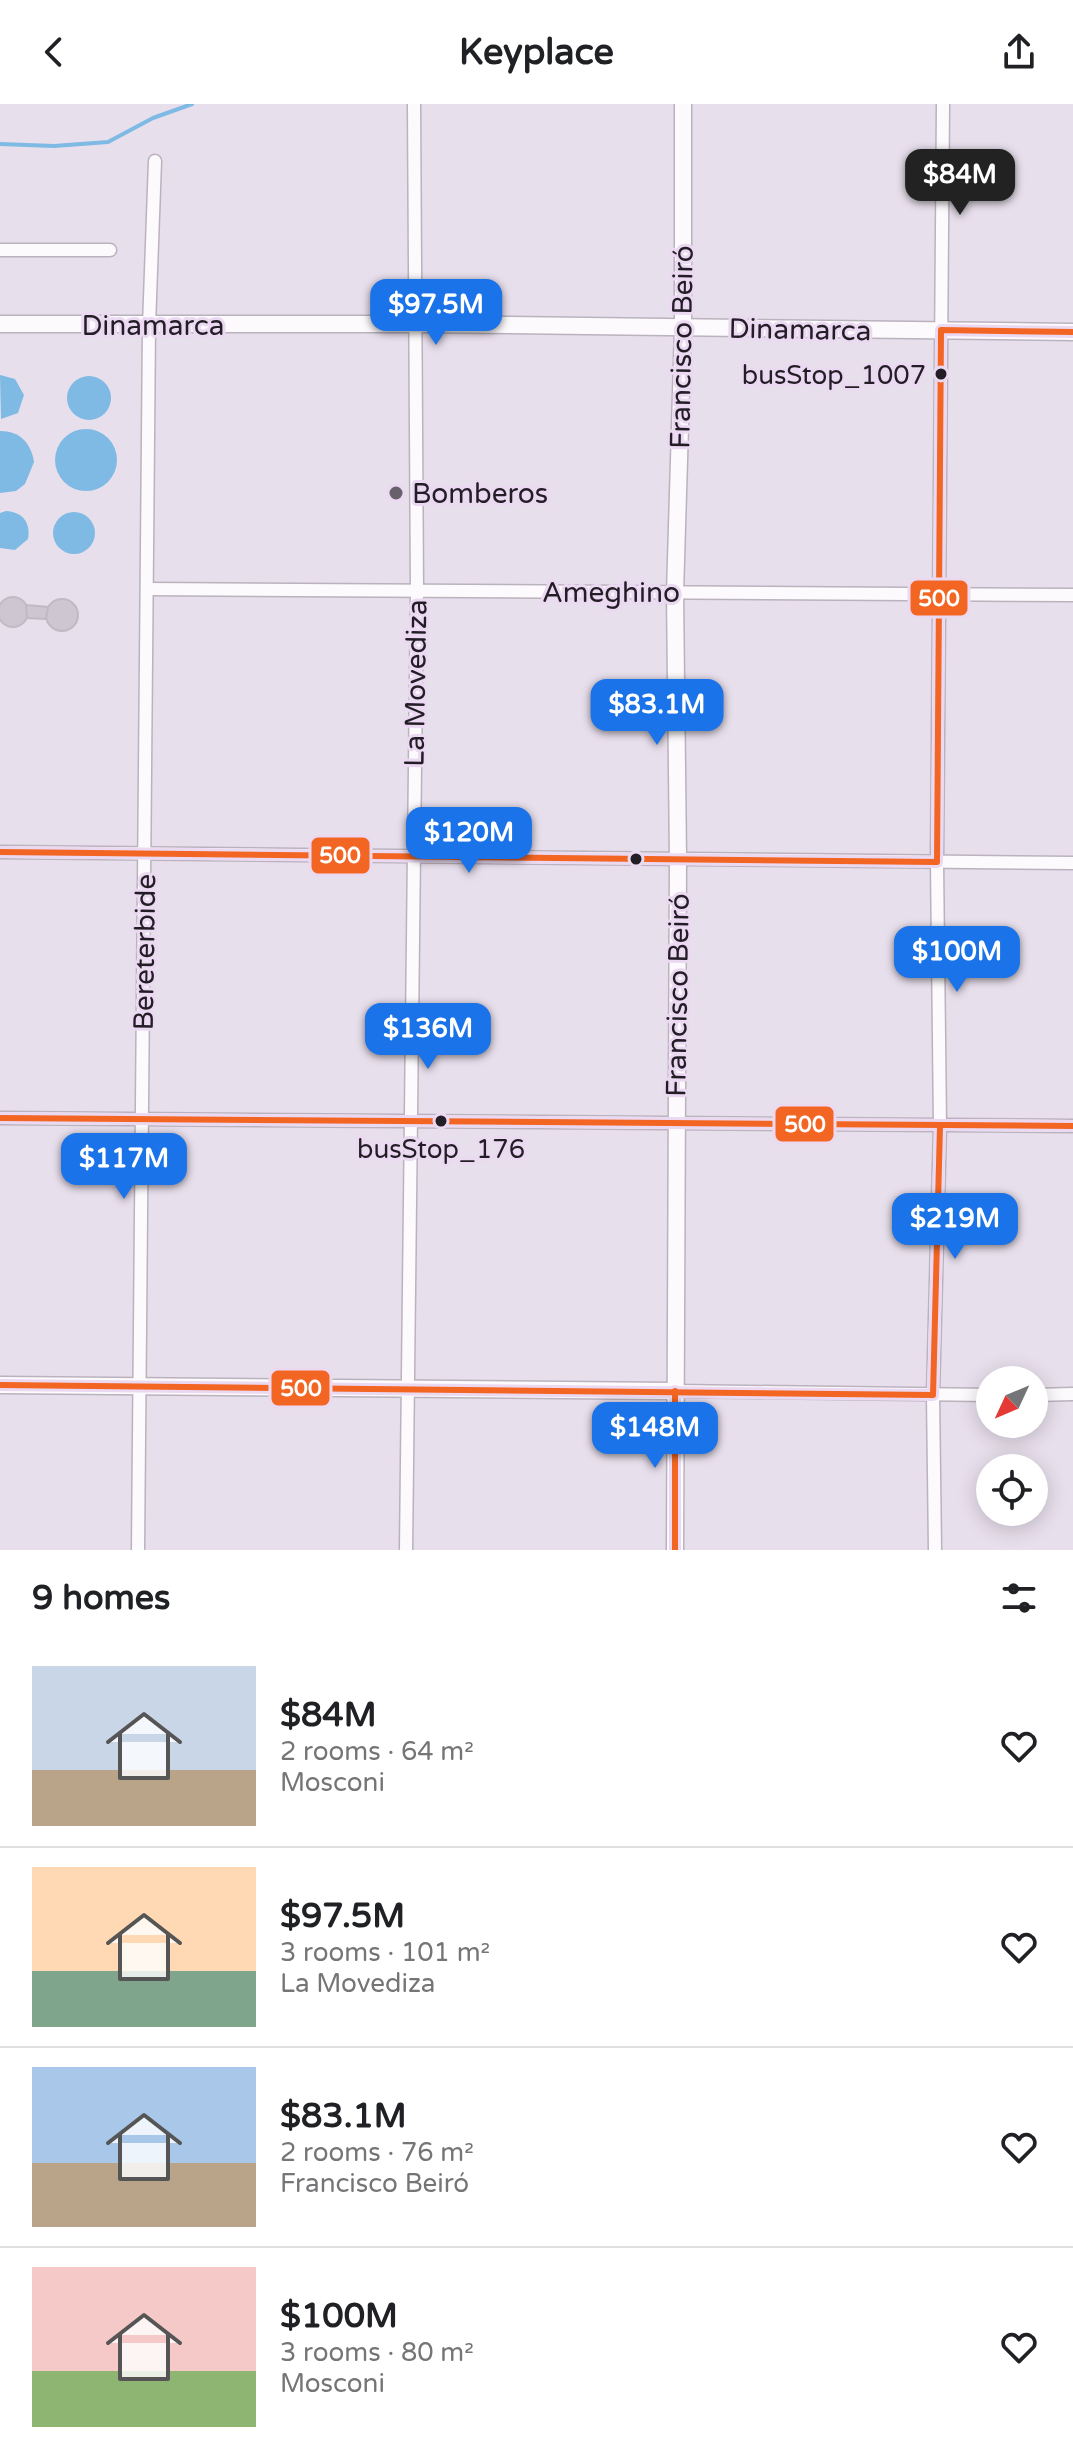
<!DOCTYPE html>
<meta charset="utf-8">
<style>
body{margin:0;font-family:"Varela Round",sans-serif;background:#f2f2f2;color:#202124;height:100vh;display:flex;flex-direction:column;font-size:30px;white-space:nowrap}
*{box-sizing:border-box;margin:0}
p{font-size:26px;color:#757577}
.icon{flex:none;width:44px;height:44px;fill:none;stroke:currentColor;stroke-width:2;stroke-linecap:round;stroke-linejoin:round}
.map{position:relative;height:1446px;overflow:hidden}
.sheet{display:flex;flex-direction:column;background:#fff;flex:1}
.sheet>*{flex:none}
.needle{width:52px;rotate:226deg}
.tools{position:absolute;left:976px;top:1262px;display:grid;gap:16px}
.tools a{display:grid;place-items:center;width:72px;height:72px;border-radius:50%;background:#fff;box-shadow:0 4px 20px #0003;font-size:40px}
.price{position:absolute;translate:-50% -68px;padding:0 18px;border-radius:16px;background:#1a73e8;color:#fff;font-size:26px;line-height:52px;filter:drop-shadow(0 2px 4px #0008)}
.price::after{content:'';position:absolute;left:50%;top:48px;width:24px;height:18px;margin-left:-12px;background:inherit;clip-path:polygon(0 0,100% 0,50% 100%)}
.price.selected{background:#222;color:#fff}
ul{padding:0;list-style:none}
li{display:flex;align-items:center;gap:24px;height:200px;padding:0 32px}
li+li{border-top:2px solid #e0e0e0}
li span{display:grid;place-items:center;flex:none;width:224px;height:160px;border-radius:0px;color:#555}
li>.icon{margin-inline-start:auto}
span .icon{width:96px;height:96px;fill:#fffc;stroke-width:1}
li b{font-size:34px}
h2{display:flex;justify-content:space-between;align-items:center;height:96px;padding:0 32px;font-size:34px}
header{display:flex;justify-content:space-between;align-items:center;height:104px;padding:0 32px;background:#fff;font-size:36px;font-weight:700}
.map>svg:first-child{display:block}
</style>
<header><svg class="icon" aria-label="back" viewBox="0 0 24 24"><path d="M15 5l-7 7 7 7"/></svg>Keyplace<svg class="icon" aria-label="share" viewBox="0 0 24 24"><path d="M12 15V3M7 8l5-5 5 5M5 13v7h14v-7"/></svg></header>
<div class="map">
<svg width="1073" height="1446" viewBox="0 0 1073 1446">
<rect width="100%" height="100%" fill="#e8dfec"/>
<g fill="#7ebae4">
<polygon points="0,271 15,275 24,291 18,309 1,315"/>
<circle cx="89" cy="294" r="22"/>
<circle cx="86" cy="356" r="31"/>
<path d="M0 327C20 327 31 339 34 358L25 380 16 387 0 389Z"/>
<path d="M6 407C22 408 31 418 28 435L15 446 0 444V409Z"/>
<circle cx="74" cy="429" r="21"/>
</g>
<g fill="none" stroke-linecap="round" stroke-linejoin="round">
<polyline stroke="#7ebae4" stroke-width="4" points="0,40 54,42 108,38 153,14 192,0"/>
</g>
<g fill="#cec6d0" stroke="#c1bac4" stroke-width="2">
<circle cx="13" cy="508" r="15"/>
<circle cx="62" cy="511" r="16"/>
<polygon points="26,501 48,503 46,515 27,514"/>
</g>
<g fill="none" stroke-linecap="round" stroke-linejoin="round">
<g stroke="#bab2bd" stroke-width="15">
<g id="minor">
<polyline points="0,146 110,146"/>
<polyline points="148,485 1073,491"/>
<polyline points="0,748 1073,759"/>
<polyline points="0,1014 1073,1022"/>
<polyline points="675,1287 990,1291"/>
<polyline points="1034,1291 1073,1290"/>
<polyline points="138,1446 149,222 155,57"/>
<polyline points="406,1446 417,487 414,0"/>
<polyline points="935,1446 933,1291 940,1022 937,758 943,0"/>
</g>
</g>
<g stroke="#bab2bd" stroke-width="19">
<g id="tertiary">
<polyline points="0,220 418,220 1073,228"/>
<polyline points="0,1281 675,1287"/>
<polyline points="675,1446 678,755 675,489 683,223 683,0"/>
</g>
</g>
<use href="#minor" stroke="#fcfafc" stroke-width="12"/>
<use href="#tertiary" stroke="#fcfafc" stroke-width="16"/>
<g stroke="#ebd9f2" stroke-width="12">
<g id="bus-1">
<polyline points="0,748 937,758 941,226 1073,228"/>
<polyline points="0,1014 1073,1022"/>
<polyline points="0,1281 933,1291 940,1022"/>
<polyline points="675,1287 675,1446"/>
</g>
</g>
<use href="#bus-1" stroke="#f26522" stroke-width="6"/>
</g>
<g fill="#231d26" stroke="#ebd9f2" stroke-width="3">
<circle cx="941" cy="270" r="7"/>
<circle cx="636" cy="755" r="7"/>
<circle cx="441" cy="1017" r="7"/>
</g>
<circle fill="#68616b" stroke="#ebd9f2" stroke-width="3" cx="396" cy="389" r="8"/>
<g text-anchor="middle" stroke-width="6" stroke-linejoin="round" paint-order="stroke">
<g font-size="26" fill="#231d26" stroke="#ebd9f2" text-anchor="end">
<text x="926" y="280">busStop_1007</text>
<text x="441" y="1054" text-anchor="middle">busStop_176</text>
</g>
<g font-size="28" fill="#231d26" stroke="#ebd9f2">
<text x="153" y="231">Dinamarca</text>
<text transform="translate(800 225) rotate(1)" y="10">Dinamarca</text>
<text transform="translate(681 243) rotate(-89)" y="10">Francisco Beiró</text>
<text x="611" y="498">Ameghino</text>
<text transform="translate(415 579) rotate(-89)" y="10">La Movediza</text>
<text transform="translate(144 848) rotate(-89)" y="10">Bereterbide</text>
<text transform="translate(677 891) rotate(-89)" y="10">Francisco Beiró</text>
</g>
<g font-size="28" fill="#231d26" stroke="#ebd9f2" text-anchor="start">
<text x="412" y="399">Bomberos</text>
</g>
</g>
<g stroke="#ebd9f2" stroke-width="3">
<rect x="909" y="475" width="60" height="38" rx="8" fill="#f26522"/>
<rect x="310" y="732" width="61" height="39" rx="8" fill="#f26522"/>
<rect x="774" y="1001" width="61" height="38" rx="8" fill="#f26522"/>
<rect x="270" y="1265" width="61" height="38" rx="8" fill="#f26522"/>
</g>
<g font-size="22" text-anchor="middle" font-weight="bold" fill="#fff">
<text x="939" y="502">500</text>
<text x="340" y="759">500</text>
<text x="805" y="1028">500</text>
<text x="301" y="1292">500</text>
</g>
</svg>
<div class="tools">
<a><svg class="needle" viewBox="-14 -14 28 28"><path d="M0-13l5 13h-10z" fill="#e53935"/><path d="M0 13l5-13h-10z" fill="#757577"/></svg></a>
<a><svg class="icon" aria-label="locate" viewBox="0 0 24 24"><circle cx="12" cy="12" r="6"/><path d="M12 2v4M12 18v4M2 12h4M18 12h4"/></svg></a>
</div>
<b class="price selected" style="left:960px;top:113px">$84M</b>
<b class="price" style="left:436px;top:243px">$97.5M</b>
<b class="price" style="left:657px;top:643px">$83.1M</b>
<b class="price" style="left:469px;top:771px">$120M</b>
<b class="price" style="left:957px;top:890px">$100M</b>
<b class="price" style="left:428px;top:967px">$136M</b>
<b class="price" style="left:124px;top:1097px">$117M</b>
<b class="price" style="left:955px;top:1157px">$219M</b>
<b class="price" style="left:655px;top:1366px">$148M</b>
</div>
<section class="sheet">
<h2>9 homes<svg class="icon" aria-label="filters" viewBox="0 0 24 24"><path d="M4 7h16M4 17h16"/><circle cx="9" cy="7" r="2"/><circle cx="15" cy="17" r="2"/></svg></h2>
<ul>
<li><span style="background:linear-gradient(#c9d6e8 65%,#b9a48a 0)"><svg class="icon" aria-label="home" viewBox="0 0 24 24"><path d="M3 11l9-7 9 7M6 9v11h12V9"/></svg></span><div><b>$84M</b><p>2 rooms · 64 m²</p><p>Mosconi</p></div><svg class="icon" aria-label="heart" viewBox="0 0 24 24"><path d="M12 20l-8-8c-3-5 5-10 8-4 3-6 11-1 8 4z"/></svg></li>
<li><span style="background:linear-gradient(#ffd9b3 65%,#7fa58c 0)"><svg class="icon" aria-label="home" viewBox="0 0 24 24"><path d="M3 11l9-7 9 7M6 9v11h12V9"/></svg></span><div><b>$97.5M</b><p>3 rooms · 101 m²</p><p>La Movediza</p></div><svg class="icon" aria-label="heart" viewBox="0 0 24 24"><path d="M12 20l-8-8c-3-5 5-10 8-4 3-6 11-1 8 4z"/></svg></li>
<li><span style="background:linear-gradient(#a9c7e8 60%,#b9a48a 0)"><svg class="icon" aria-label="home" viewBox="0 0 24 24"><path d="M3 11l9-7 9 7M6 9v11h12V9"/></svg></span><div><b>$83.1M</b><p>2 rooms · 76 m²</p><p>Francisco Beiró</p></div><svg class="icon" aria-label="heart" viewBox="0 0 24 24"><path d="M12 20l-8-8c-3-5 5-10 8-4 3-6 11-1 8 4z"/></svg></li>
<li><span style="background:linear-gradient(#f6c9c9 65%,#8fb573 0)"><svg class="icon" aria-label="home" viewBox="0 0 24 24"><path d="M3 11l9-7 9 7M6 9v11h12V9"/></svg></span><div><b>$100M</b><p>3 rooms · 80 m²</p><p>Mosconi</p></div><svg class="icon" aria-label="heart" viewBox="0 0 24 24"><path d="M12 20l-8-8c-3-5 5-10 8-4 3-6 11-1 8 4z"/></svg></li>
</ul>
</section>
